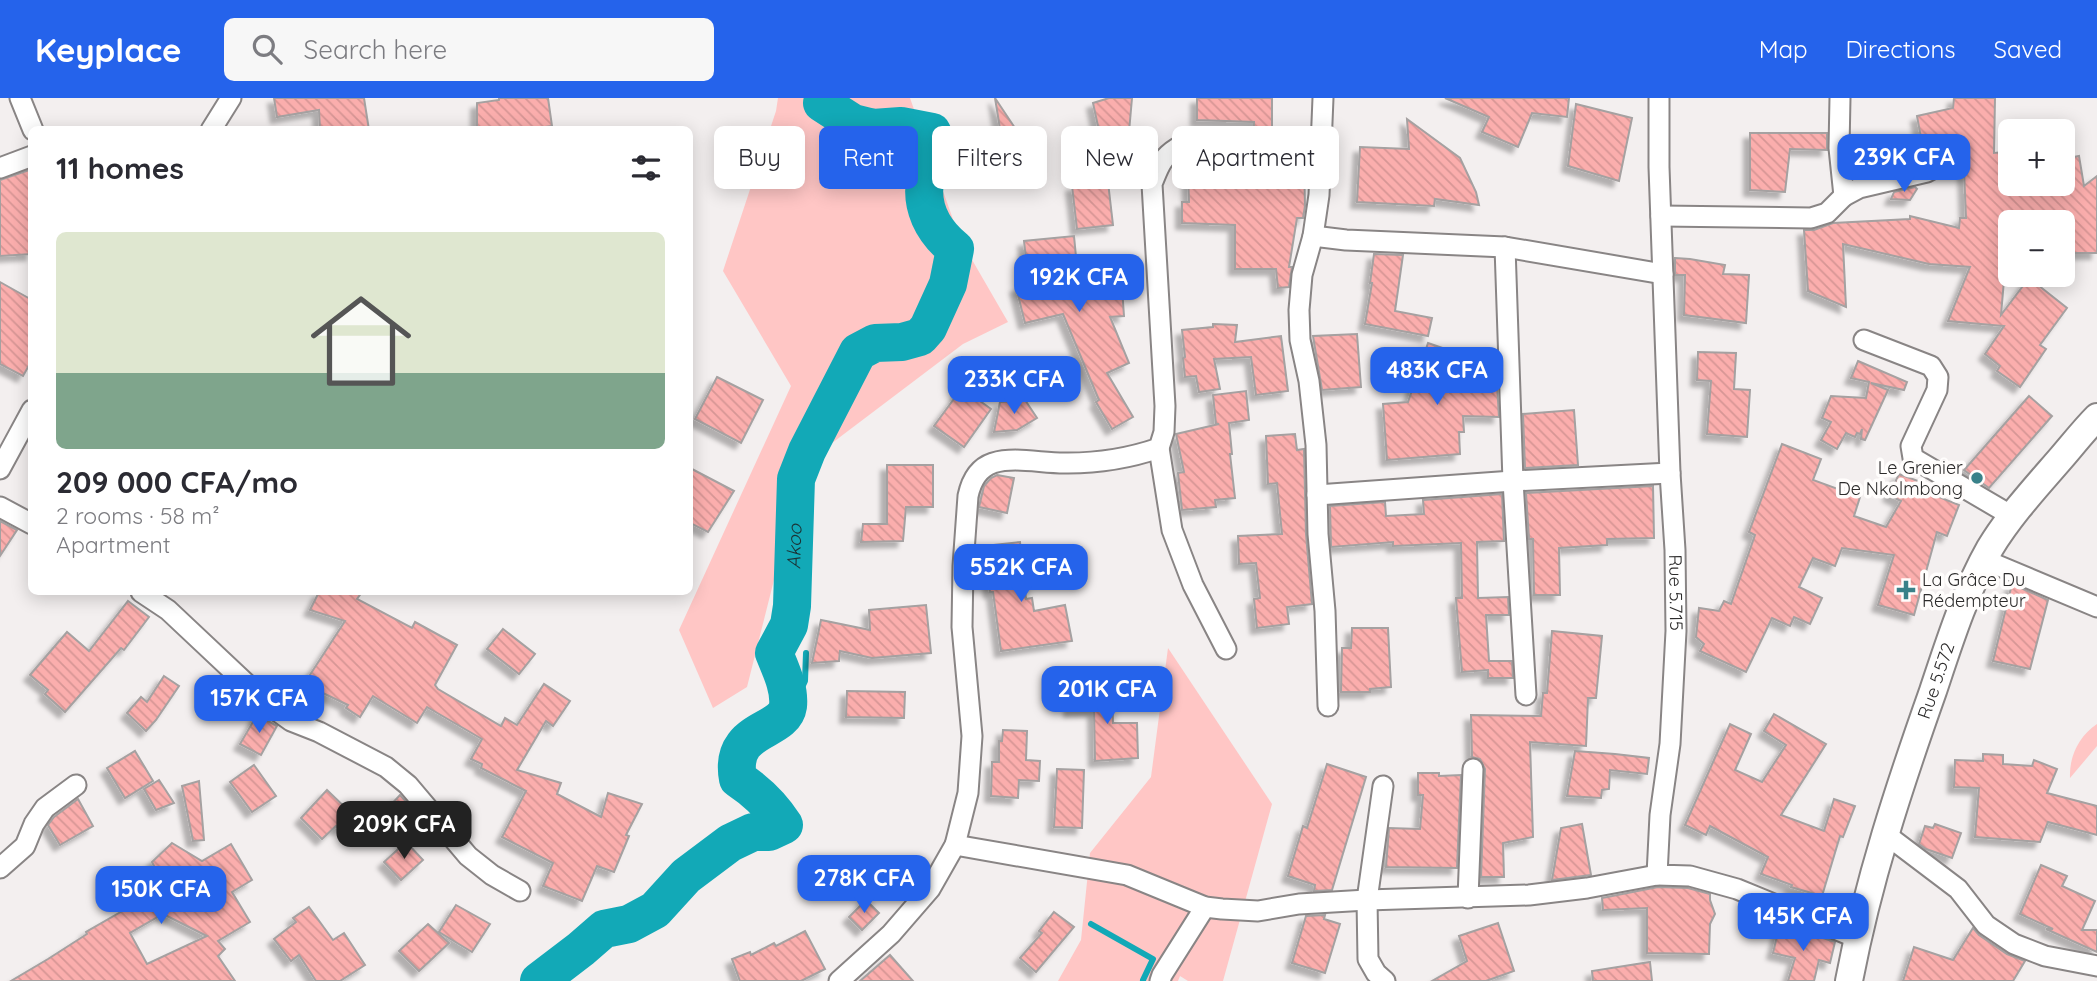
<!DOCTYPE html>
<meta charset="utf-8">
<style>
body{margin:0;font-family:Quicksand,sans-serif;background:#f7f7f7;color:#2b2b33;height:100vh;display:flex;flex-direction:column;font-size:26px;white-space:nowrap}
*{box-sizing:border-box;margin:0}
p{font-size:23px;color:#7c7c81}
.icon{flex:none;width:38px;height:38px;fill:none;stroke:currentColor;stroke-width:2;stroke-linecap:round;stroke-linejoin:round}
.map{position:relative;flex:1;overflow:hidden}
.panel{position:absolute;left:28px;top:28px;width:665px;height:469px;display:flex;flex-direction:column;background:#fff;border-radius:10px;box-shadow:0 4px 18px #0003}
.panel>*{flex:none}
.hud{position:absolute;left:714px;top:28px;width:665px;height:63px;display:flex;gap:14px}
.tools{position:absolute;left:1998px;top:21px;display:grid;gap:14px}
.tools a{display:grid;place-items:center;width:77px;height:77px;border-radius:10px;background:#fff;box-shadow:0 4px 18px #0003;font-size:35px}
.price{position:absolute;translate:-50% -60px;padding:0 16px;border-radius:14px;background:#2563eb;color:#fff;font-size:23px;line-height:46px;filter:drop-shadow(0 2px 4px #0008)}
.price::after{content:'';position:absolute;left:50%;top:42px;width:21px;height:16px;margin-left:-10px;background:inherit;clip-path:polygon(0 0,100% 0,50% 100%)}
.price.current{background:#222;color:#fff}
ul{padding:0;list-style:none}
li{display:grid;align-content:center;gap:14px;height:371px;padding:0 28px}
li span{display:grid;place-items:center;height:217px;border-radius:10px;color:#555}
li>.icon{margin-inline-start:auto}
span .icon{width:126px;height:126px;fill:#fffc;stroke-width:1}
li b{font-size:30px}
h2{display:flex;justify-content:space-between;align-items:center;height:84px;padding:0 28px;font-size:30px}
.pill{padding:0 24px;border-radius:10px;background:#fff;box-shadow:0 4px 18px #0003;font-size:24px;line-height:63px}
.pill.current{background:#2563eb;color:#fff}
header{display:flex;align-items:center;gap:42px;box-sizing:border-box;height:98px;padding:0 35px;background:#2563eb;color:#fff}
header strong{font-size:33px}
nav{display:flex;gap:38px;margin-inline-start:auto;font-size:24px}
.search{width:490px;height:63px;background:#f7f7f7;display:flex;align-items:center;gap:18px;box-sizing:border-box;padding:0 24px;border-radius:10px;color:#7c7c81;font-size:26px}
.map>svg:first-child{display:block}
</style>
<header>
<strong>Keyplace</strong>
<div class="search"><svg class="icon" aria-label="search" viewBox="0 0 24 24"><circle cx="10" cy="10" r="6"/><path d="M15 15l6 6"/></svg>Search here</div>
<nav><a>Map</a><a>Directions</a><a>Saved</a></nav>
</header>
<div class="map">
<svg width="2097" height="883" viewBox="0 0 2097 883">
<defs>
<pattern id="building-back-hatch" width="6" height="6" patternUnits="userSpaceOnUse" patternTransform="scale(1.75)"><rect width="6" height="6" fill="#fbaead"/><path d="M-1 5l2 2M0 0l6 6M5-1l2 2" fill="none" stroke="#d79695"/></pattern>
<filter id="shadow"><feDropShadow dx="-6" dy="6" stdDeviation="2" flood-color="#0004"/></filter>
</defs>
<rect width="100%" height="100%" fill="#f3efef"/>
<g fill="#ffc6c5">
<polygon points="778,0 910,0 960,141 1008,224 963,246 803,367 747,589 713,610 679,532 791,288 723,173 776,13"/>
<polygon points="1168,550 1272,706 1223,883 1188,883 1180,878 1178,883 1058,883 1081,842 1090,755 1151,679"/>
<path d="M2097 626V648L2070 680C2069 658 2079 638 2097 626Z"/>
</g>
<g fill="none" stroke-linecap="round" stroke-linejoin="round">
<g stroke="#12a9b7" stroke-width="6">
<polyline points="788,608 799,606 799,596 805,583 806,555"/>
<polyline points="1091,826 1153,861 1143,882"/>
</g>
<path stroke="#12a9b7" stroke-width="38" id="s1" d="M539 883 581 851 604 831 629 826 655 812 686 778 730 745 753 734H769L784 727C772 708 756 693 738 681 728 628 784 636 788 608 790 590 780 570 774 555L789 527 792 508 796 381 807 353 858 254 875 245 902 244 920 239 928 230 948 186 955 151C933 133 919 108 926 78 928 68 935 57 939 48L932 34 901 28 873 30 853 25 822 5 824 0"/>
</g>
<g fill="url(#building-back-hatch)" stroke="#a5a1a1" stroke-width="2" fill-rule="evenodd" filter="url(#shadow)">
<polygon points="274,0 364,0 369,32 320,32 319,12 277,19"/>
<polygon points="499,0 548,0 552,28 524,32 477,32 477,5 499,2"/>
<polygon points="995,0 1031,54 1000,72 988,50 1002,43"/>
<polygon points="1109,0 1132,0 1129,34 1101,42 1093,5"/>
<polygon points="1197,0 1272,0 1272,38 1254,38 1254,24 1197,22"/>
<polygon points="1445,0 1569,0 1567,19 1532,15 1518,49 1482,34 1489,19"/>
<polygon points="1954,0 1995,0 1994,55 2003,54 2004,86 2063,86 2063,61 2079,58 2084,88 2097,78 2097,155 2063,155 2063,124 2009,124 2001,217 2029,180 2067,210 2040,247 2046,251 2020,289 1997,273 2000,268 1985,256 2004,228 1948,223 1970,169 1929,166 1843,146 1846,209 1808,193 1804,132 1814,132 1833,125 1910,121 1910,118 1959,130 1960,120 1966,120 1963,48 1951,49 1924,56 1917,18 1953,10"/>
<polygon points="1576,6 1632,20 1619,83 1568,68"/>
<polygon points="1407,21 1460,60 1476,94 1479,107 1435,101 1434,108 1357,104 1360,49 1409,51"/>
<polygon points="1750,35 1827,35 1827,52 1790,51 1785,94 1750,92"/>
<polygon points="1246,62 1304,62 1305,108 1303,120 1297,120 1289,169 1292,169 1289,189 1278,190 1276,171 1235,171 1235,127 1182,125 1182,104 1189,104 1188,73 1246,72"/>
<polygon points="32,71 32,156 0,158 0,82"/>
<polygon points="1108,84 1113,127 1077,131 1072,88"/>
<polygon points="1915,89 1917,91 1910,102 1891,101 1894,94"/>
<polygon points="1074,138 1078,179 1121,176 1124,218 1110,219 1129,265 1107,275 1133,319 1112,331 1096,304 1099,302 1063,216 1025,225 1016,189 1029,186 1024,143"/>
<polygon points="1374,156 1403,157 1395,213 1432,220 1428,238 1365,226 1372,185 1370,185"/>
<polygon points="1675,160 1690,161 1725,167 1723,176 1749,177 1746,225 1684,217 1685,177 1675,177"/>
<polygon points="0,184 32,202 32,262 23,278 0,266"/>
<polygon points="1213,226 1237,227 1235,244 1281,238 1288,293 1256,297 1251,259 1214,261 1220,291 1199,294 1196,278 1185,279 1183,260 1185,259 1182,232 1213,229"/>
<polygon points="1357,236 1361,289 1322,292 1313,238"/>
<polygon points="1428,245 1472,260 1469,268 1479,271 1473,287 1497,287 1499,319 1463,318 1464,334 1459,334 1460,356 1387,362 1383,306 1408,304"/>
<polygon points="1698,254 1736,255 1734,291 1750,292 1747,339 1707,336 1711,283 1697,282"/>
<polygon points="1858,263 1907,284 1904,292 1871,285 1888,292 1865,342 1861,341 1862,331 1860,336 1857,335 1855,339 1846,335 1837,351 1821,342 1831,324 1822,320 1831,298 1866,300 1869,284 1851,280"/>
<polygon points="717,279 763,302 741,345 695,321"/>
<polygon points="962,290 991,311 964,349 934,328"/>
<polygon points="1246,293 1249,322 1229,325 1232,356 1230,356 1235,400 1215,402 1216,409 1182,412 1178,375 1184,374 1176,336 1219,326 1216,326 1213,297"/>
<polygon points="2029,298 2052,318 1989,390 1964,372"/>
<polygon points="1025,302 1037,320 1017,332 994,334 1000,304"/>
<polygon points="1574,312 1578,367 1525,370 1523,316"/>
<polygon points="1295,336 1297,352 1304,351 1306,436 1312,506 1287,509 1289,526 1257,530 1254,501 1260,500 1256,465 1239,466 1238,438 1282,436 1277,385 1268,386 1266,338"/>
<polygon points="1782,346 1821,361 1813,382 1860,399 1854,418 1886,429 1901,403 1889,397 1899,376 1921,384 1919,391 1959,407 1947,438 1937,434 1914,517 1878,507 1894,457 1842,450 1835,468 1813,460 1799,489 1822,500 1810,526 1794,519 1790,528 1772,520 1746,574 1700,553 1704,546 1696,539 1699,510 1719,513 1724,503 1731,506 1755,437 1749,434"/>
<polygon points="887,367 933,367 933,409 906,409 903,443 861,444 863,426 887,426"/>
<polygon points="690,370 734,393 708,434 690,425"/>
<polygon points="997,377 1014,380 1007,415 979,409 984,388 991,380"/>
<polygon points="1653,388 1654,440 1607,441 1607,447 1559,450 1560,497 1534,497 1533,441 1529,441 1526,395"/>
<polygon points="1502,396 1504,443 1477,444 1478,500 1508,499 1509,517 1486,517 1489,563 1512,563 1513,580 1488,580 1488,572 1462,574 1456,500 1462,500 1461,445 1393,448 1393,444 1331,449 1330,408 1385,404 1386,418 1424,416 1423,402"/>
<polygon points="0,423 17,432 0,458"/>
<polygon points="1020,444 1026,501 1032,500 1034,513 1065,507 1072,543 1001,553 993,494 990,494 985,448"/>
<polygon points="2012,486 2048,502 2030,571 1993,563"/>
<polygon points="319,494 362,494 357,501 412,530 415,524 457,547 435,587 438,591 501,628 505,620 517,627 544,586 570,603 553,628 546,623 517,672 561,685 557,696 601,719 608,695 642,706 626,737 629,738 614,774 597,768 582,803 543,788 553,765 502,739 526,693 481,670 482,666 471,661 482,641 427,609 417,625 373,598 360,619 346,610 348,607 304,586 345,523 310,512"/>
<polygon points="128,503 149,519 124,552 121,550 65,614 45,596 48,592 30,577 67,534 89,553"/>
<polygon points="926,507 931,555 872,560 840,553 839,563 812,565 821,522 870,532 869,512"/>
<polygon points="1352,530 1388,530 1391,589 1370,591 1370,594 1341,594 1342,550 1351,550"/>
<polygon points="503,531 535,556 519,576 487,551"/>
<polygon points="1552,533 1602,538 1596,600 1588,600 1586,648 1530,644 1533,739 1503,745 1504,779 1481,779 1485,671 1480,661 1472,659 1471,617 1541,618 1543,595 1547,595"/>
<polygon points="164,578 179,588 156,622 146,633 127,615 141,599 147,604"/>
<polygon points="1093,591 1112,591 1113,625 1137,625 1138,660 1095,663 1094,612 1070,613 1070,594"/>
<polygon points="847,593 905,594 904,620 846,619"/>
<polygon points="1774,616 1826,646 1781,717 1824,733 1834,701 1855,708 1843,739 1840,738 1822,798 1791,789 1792,787 1761,776 1768,759 1710,728 1706,737 1685,727 1730,626 1751,636 1735,672 1762,684 1786,647 1764,633"/>
<polygon points="257,617 277,628 261,657 240,646"/>
<polygon points="1003,632 1027,633 1026,662 1040,663 1039,683 1019,682 1018,700 991,698 992,664 999,664 999,643 1002,643"/>
<polygon points="135,653 153,683 125,700 107,670"/>
<polygon points="1575,653 1615,656 1649,660 1647,676 1610,672 1609,691 1602,692 1601,700 1567,698"/>
<polygon points="1983,656 2003,657 2003,666 2032,668 2034,662 2057,671 2047,695 2097,708 2097,737 2048,724 2040,744 1975,739 1979,690 1954,689 1955,662 1983,663"/>
<polygon points="1327,666 1366,679 1332,792 1314,793 1315,787 1288,778 1303,728 1307,730"/>
<polygon points="254,667 276,698 252,714 230,684"/>
<polygon points="1057,671 1084,672 1082,730 1054,729"/>
<polygon points="1418,675 1439,675 1439,678 1461,677 1457,770 1386,769 1389,730 1420,731 1423,697 1418,697"/>
<polygon points="159,682 174,705 156,712 144,691"/>
<polygon points="199,683 204,742 193,743 182,688"/>
<polygon points="327,692 353,717 339,731 336,728 322,741 301,720"/>
<polygon points="400,697 411,709 399,723 386,712"/>
<polygon points="78,701 93,728 60,747 48,727 54,719"/>
<polygon points="1582,726 1591,777 1552,782 1561,730"/>
<polygon points="1935,726 1961,735 1952,760 1926,751 1919,746 1925,728 1933,730"/>
<polygon points="406,744 423,762 401,782 384,764"/>
<path d="M172 745 202 763 231 746 252 782 232 794 250 824 218 843 225 851 218 858 235 883H11L48 861 87 836 86 834 138 804 126 787 154 768 152 764ZM163 816 207 838 147 866 130 835Z"/>
<polygon points="2041,767 2067,778 2062,788 2095,803 2082,832 2097,832 2097,854 2046,831 2053,831 2020,816"/>
<polygon points="1658,789 1688,790 1710,796 1710,802 1715,816 1710,826 1709,856 1647,855 1647,810 1603,812 1602,800"/>
<polygon points="866,802 879,815 862,832 849,819"/>
<polygon points="456,807 490,826 472,854 439,834"/>
<polygon points="309,809 333,842 344,835 365,867 340,883 316,883 299,857 291,863 274,841 296,824 293,820"/>
<polygon points="1054,814 1074,829 1036,874 1020,860 1042,835 1039,833"/>
<polygon points="1325,817 1324,821 1340,826 1325,875 1292,865 1306,818"/>
<polygon points="1498,825 1514,873 1486,883 1432,883 1467,863 1459,838"/>
<polygon points="428,826 449,845 419,873 399,853"/>
<polygon points="1779,830 1802,835 1802,833 1835,844 1830,865 1819,862 1814,883 1788,883 1795,860 1773,855"/>
<polygon points="1973,830 1979,837 2007,856 2025,863 2013,883 1903,883 1914,849 1953,862"/>
<polygon points="805,833 825,871 801,883 740,883 732,861 750,854 751,857 774,845 776,848"/>
<polygon points="890,857 913,883 860,883"/>
<polygon points="1650,864 1652,883 1593,883 1592,873"/>
</g>
<g fill="none" stroke-linecap="round" stroke-linejoin="round">
<g stroke="#898585" stroke-width="23">
<g id="street">
<polyline points="20,0 33,32"/>
<polyline points="1323,0 1319,97 1313,138 1302,177 1299,212 1300,242 1309,283 1316,347 1318,436 1325,513 1328,608"/>
<path id="s2" d="M1659 0V69L1670 375 1675 452 1676 533 1670 646 1660 717 1657 777 1690 778 1737 791 1857 840"/>
<polyline points="211,32 231,0"/>
<polyline points="0,70 32,58"/>
<polyline points="1844,98 1859,90 1927,74 1951,61"/>
<polyline points="1661,118 1811,120 1827,115 1844,98 1839,50 1840,0"/>
<polyline points="1313,138 1346,142 1505,149 1663,176"/>
<polyline points="1505,149 1513,383 1526,597"/>
<polyline points="1864,242 1931,268 1938,279 1937,292 1911,348 1913,360 2012,418"/>
<polyline points="1159,350 1172,432 1193,487 1226,551"/>
<polyline points="0,371 32,312"/>
<polyline points="1317,397 1513,383 1670,375"/>
<polyline points="0,409 32,426"/>
<polyline points="1985,462 2097,509"/>
<polyline points="141,494 168,512 270,608 291,623 319,634 386,669 408,687 468,758 492,777 520,793"/>
<polyline points="1383,688 1367,802 1368,861 1376,875 1385,883"/>
<polyline points="1884,735 1958,791 1986,827 2014,846 2045,858 2097,868"/>
<polyline points="955,747 1127,777 1205,809 1222,811 1258,813 1299,806 1367,802 1529,797 1587,790 1657,777"/>
<polyline points="0,770 25,748 34,726 45,710 76,687"/>
<polyline points="1468,800 1473,671"/>
<path d="M839 883 891 836 930 791 955 747 968 695 972 638 962 529 963 468 968 398C971 384 978 370 993 365 1016 358 1044 366 1068 365 1099 365 1130 360 1159 350L1164 334 1165 308 1152 86C1159 69 1161 60 1177 50H1321"/>
<polyline points="1160,883 1162,877 1205,809"/>
</g>
</g>
<g stroke="#898585" stroke-width="30">
<g id="secondary">
<path id="s3" d="M1849 883C1868 783 1899 689 1933 593 1949 545 1965 494 1990 450 2010 417 2037 388 2062 359 2074 345 2085 331 2097 319"/>
</g>
</g>
<use href="#street" stroke="#fff" stroke-width="19"/>
<use href="#secondary" stroke="#fff" stroke-width="26"/>
</g>
<g fill="#398189" stroke="#fffdfc" stroke-width="2.5">
<circle cx="1977" cy="380" r="7"/>
<path d="M1902.5 481.5h7v7h7v7h-7v7h-7v-7h-7v-7h7z"/>
</g>
<g text-anchor="middle" stroke-width="7" stroke-linejoin="round" paint-order="stroke">
<g font-size="18" fill="#2c2b2b" stroke="#fffdfc" text-anchor="end">
<text x="1963" y="376">Le Grenier<tspan x="1963" dy="21">De Nkolmbong</tspan></text>
<text x="1922" y="488" text-anchor="start">La Grâce Du<tspan x="1922" dy="21">Rédempteur</tspan></text>
</g>
<g font-size="18" fill="#2c2b2b" stroke="#fffdfc">
<text dy="6" stroke="none"><textPath href="#s2" startOffset="495">Rue 5.715</textPath></text>
<text dy="6" stroke="none"><textPath href="#s3" startOffset="313">Rue 5.572</textPath></text>
</g>
<g font-size="19" font-style="italic" fill="#1c3235" stroke="#fffdfc">
<text dy="7" stroke="none"><textPath href="#s1" startOffset="625">Akoo</textPath></text>
</g>
</g>
</svg>
<div class="tools">
<a>+</a>
<a>−</a>
</div>
<b class="price" style="left:1904px;top:96px">239K CFA</b>
<b class="price" style="left:1079px;top:216px">192K CFA</b>
<b class="price" style="left:1437px;top:309px">483K CFA</b>
<b class="price" style="left:1014px;top:318px">233K CFA</b>
<b class="price" style="left:1021px;top:506px">552K CFA</b>
<b class="price" style="left:1107px;top:628px">201K CFA</b>
<b class="price" style="left:259px;top:637px">157K CFA</b>
<b class="price current" style="left:404px;top:763px">209K CFA</b>
<b class="price" style="left:864px;top:817px">278K CFA</b>
<b class="price" style="left:161px;top:828px">150K CFA</b>
<b class="price" style="left:1803px;top:855px">145K CFA</b>
<div class="hud">
<a class="pill">Buy</a>
<a class="pill current">Rent</a>
<a class="pill">Filters</a>
<a class="pill">New</a>
<a class="pill">Apartment</a>
</div>
<section class="panel">
<h2>11 homes<svg class="icon" aria-label="filters" viewBox="0 0 24 24"><path d="M4 7h16M4 17h16"/><circle cx="9" cy="7" r="2"/><circle cx="15" cy="17" r="2"/></svg></h2>
<ul>
<li><span style="background:linear-gradient(#dfe7d0 65%,#7fa58c 0)"><svg class="icon" aria-label="home" viewBox="0 0 24 24"><path d="M3 11l9-7 9 7M6 9v11h12V9"/></svg></span><div><b>209 000 CFA/mo</b><p>2 rooms · 58 m²</p><p>Apartment</p></div></li>
</ul>
</section>
</div>
